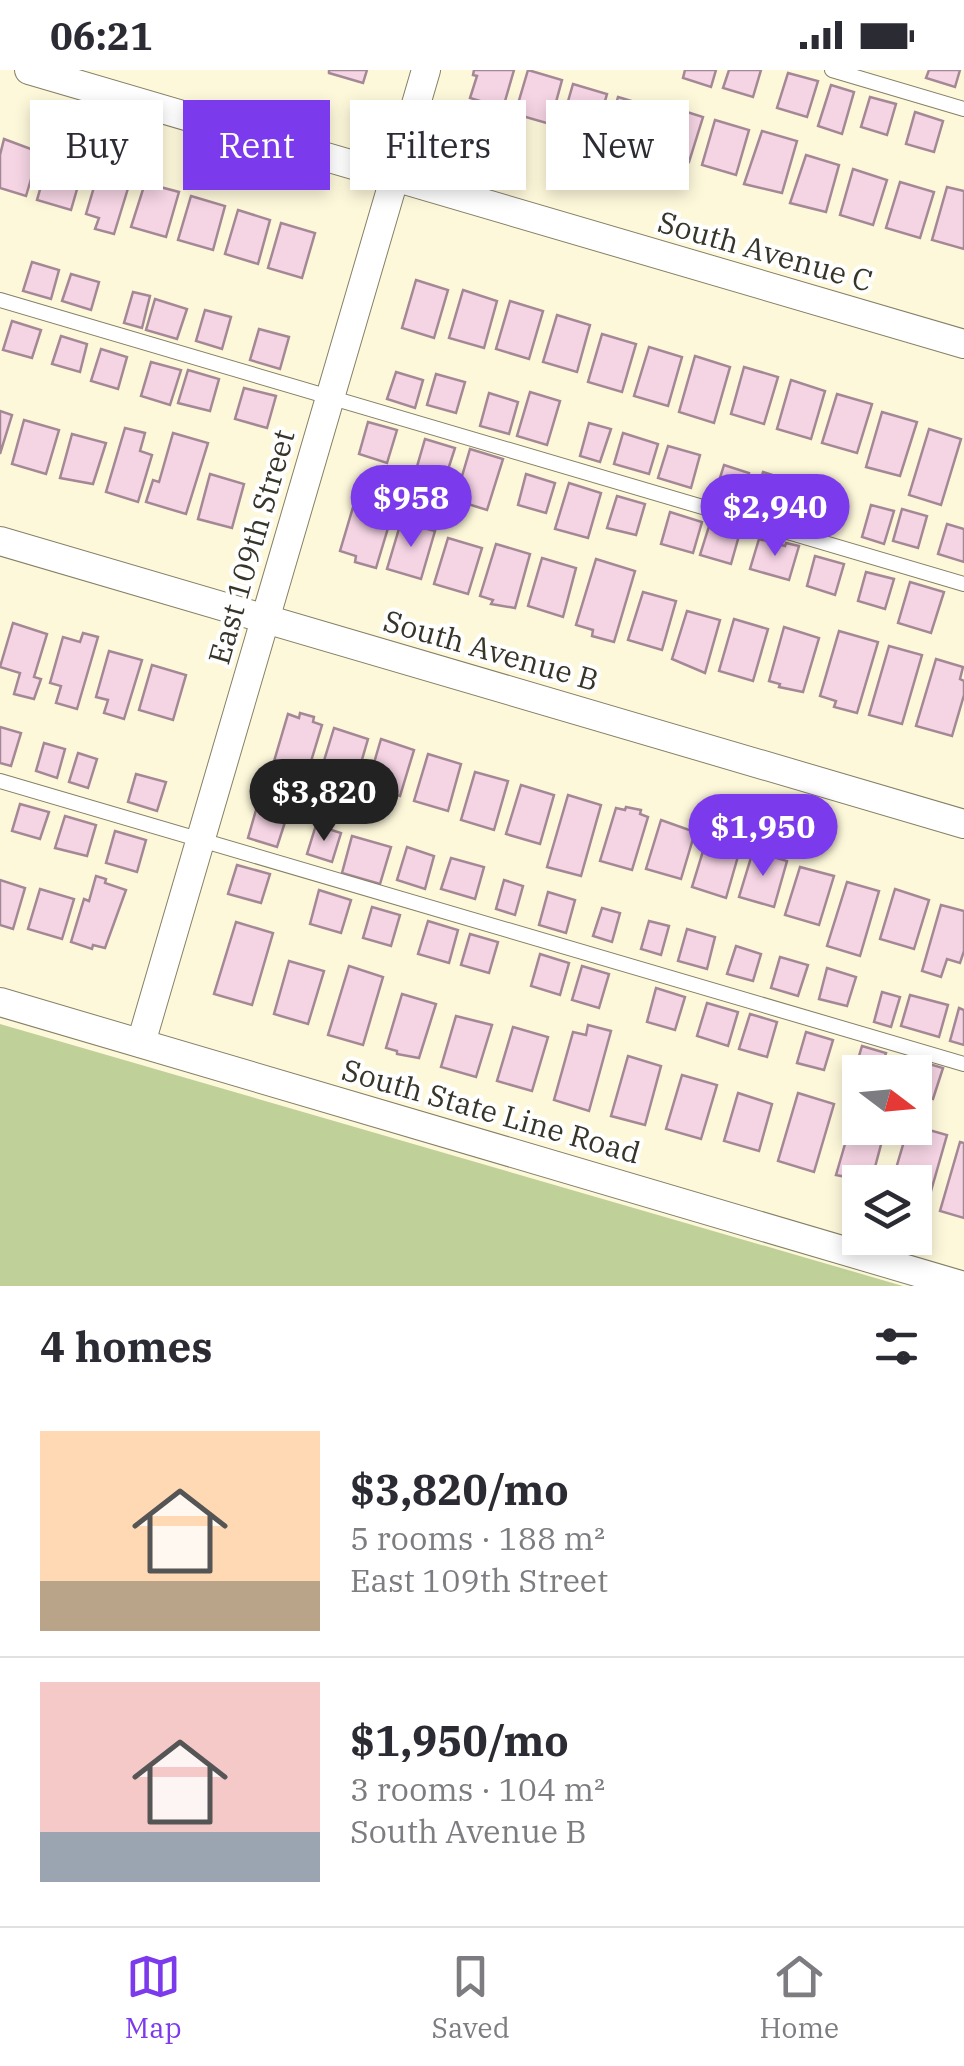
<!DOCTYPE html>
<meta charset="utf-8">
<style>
body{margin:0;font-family:"IBM Plex Serif",serif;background:#f2f2f3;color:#2b2b33;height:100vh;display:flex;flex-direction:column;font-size:38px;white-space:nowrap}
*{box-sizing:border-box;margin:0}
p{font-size:32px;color:#7c7c81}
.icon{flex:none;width:55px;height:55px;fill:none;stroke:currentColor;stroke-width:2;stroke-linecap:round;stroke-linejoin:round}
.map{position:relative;height:1216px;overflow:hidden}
.panel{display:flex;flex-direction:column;background:#fff;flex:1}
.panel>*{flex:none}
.top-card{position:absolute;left:30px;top:30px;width:905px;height:90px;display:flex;gap:20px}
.needle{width:65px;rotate:106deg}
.controls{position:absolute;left:842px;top:985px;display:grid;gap:20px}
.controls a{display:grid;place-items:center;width:90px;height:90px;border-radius:0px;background:#fff;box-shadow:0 5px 15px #0003;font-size:50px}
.price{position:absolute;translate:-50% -85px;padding:0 22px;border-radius:35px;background:#7c3aed;color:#fff;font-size:32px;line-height:65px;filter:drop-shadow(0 2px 5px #0008)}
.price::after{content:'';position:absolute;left:50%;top:60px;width:30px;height:22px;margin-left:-15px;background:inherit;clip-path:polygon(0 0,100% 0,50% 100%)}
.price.selected{background:#222;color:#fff}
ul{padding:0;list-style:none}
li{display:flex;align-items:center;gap:30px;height:250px;padding:0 40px}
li+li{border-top:2px solid #e1e1e2}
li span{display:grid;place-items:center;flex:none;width:280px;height:200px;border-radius:0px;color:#555}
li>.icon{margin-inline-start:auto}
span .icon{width:120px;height:120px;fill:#fffc;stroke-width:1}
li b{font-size:42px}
h2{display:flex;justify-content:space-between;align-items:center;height:120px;padding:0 40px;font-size:42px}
.tag{padding:0 35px;border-radius:0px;background:#fff;box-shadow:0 5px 15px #0003;font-size:35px;line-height:90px}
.tag.selected{background:#7c3aed;color:#fff}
.status{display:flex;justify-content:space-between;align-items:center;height:70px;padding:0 50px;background:#fff;direction:ltr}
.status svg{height:28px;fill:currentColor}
.dock{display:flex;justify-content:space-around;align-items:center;height:140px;border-top:2px solid #e1e1e2;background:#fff;font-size:28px;color:#7c7c81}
.dock a{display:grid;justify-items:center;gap:5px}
.dock .selected{color:#7c3aed}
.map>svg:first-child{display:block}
</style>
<div class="status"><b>06:21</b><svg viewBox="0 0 49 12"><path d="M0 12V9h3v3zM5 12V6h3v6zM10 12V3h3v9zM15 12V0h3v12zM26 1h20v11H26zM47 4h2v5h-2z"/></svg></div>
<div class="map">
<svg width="964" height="1216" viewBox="0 0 964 1216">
<rect width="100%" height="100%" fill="#fef8db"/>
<polygon fill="#c0d099" points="0,954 903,1216 0,1216"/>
<g fill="#f5d4e3" stroke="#a48895" stroke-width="2.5">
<polygon points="329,0 367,0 363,13 329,3"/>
<polygon points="474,0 514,0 503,38 470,28 477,6 473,5"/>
<polygon points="528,0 562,10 550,54 515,44"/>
<polygon points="685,0 716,0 711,17 683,8"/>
<polygon points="729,0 761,0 753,27 723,18"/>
<polygon points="929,0 960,0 955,17 926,8"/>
<polygon points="788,3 818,11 807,47 777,38"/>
<polygon points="573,14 607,24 594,69 560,59"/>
<polygon points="831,15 854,22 842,64 818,56"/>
<polygon points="618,27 655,38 641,83 605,73"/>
<polygon points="870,27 896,34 887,65 861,57"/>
<polygon points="668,36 703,47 689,92 654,82"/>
<polygon points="915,42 943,51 934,82 906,74"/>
<polygon points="715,50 749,60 736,105 702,95"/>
<polygon points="762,61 797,71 782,123 744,114"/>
<polygon points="4,69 39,82 26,126 0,118 0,85"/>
<polygon points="50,85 84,95 71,140 37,130"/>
<polygon points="806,85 839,95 826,142 790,133"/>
<polygon points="100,97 113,101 114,97 133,102 114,164 95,159 99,148 86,144"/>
<polygon points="853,99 887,110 873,155 840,145"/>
<polygon points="900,112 934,122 920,168 886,158"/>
<polygon points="145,113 179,122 166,167 131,157"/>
<polygon points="947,117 964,121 964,179 932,170"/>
<polygon points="191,126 225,136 213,180 178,170"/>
<polygon points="238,140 270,150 258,194 225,184"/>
<polygon points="281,153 315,163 302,208 268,198"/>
<polygon points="32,192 59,200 51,229 23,221"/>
<polygon points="71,204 99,212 91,240 62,231"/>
<polygon points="416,210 448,220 434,268 402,258"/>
<polygon points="463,220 497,231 484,278 449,268"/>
<polygon points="133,222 150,226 142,258 124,253"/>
<polygon points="155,229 187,239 177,269 146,260"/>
<polygon points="510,231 543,241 529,289 496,279"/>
<polygon points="205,240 231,247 222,279 196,271"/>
<polygon points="557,245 590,255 577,302 543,292"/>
<polygon points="12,251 41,260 32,288 3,280"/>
<polygon points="259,259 289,267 280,299 250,290"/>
<polygon points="602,264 636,274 622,322 588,312"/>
<polygon points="61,266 87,274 80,302 52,294"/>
<polygon points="649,277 682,287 668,336 634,326"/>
<polygon points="101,279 127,287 118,319 91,311"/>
<polygon points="695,286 730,297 714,353 679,342"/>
<polygon points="151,292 181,300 170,335 141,326"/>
<polygon points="744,297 778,307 764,354 731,344"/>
<polygon points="188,300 219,309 210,341 178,333"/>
<polygon points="396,302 423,310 415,338 387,329"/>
<polygon points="436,304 465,312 456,343 427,335"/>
<polygon points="791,310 825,321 811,369 777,359"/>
<polygon points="244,318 276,326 267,358 235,349"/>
<polygon points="530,322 560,331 547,375 517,366"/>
<polygon points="489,323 518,332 509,364 480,356"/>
<polygon points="837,324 872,334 857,383 822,373"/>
<polygon points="0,341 12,345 0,384"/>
<polygon points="882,342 917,352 900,406 866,397"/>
<polygon points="24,350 59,360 46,404 12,394"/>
<polygon points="368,352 397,360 387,393 359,384"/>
<polygon points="589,353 611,359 600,392 580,386"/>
<polygon points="125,358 145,363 140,381 152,385 138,432 106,422"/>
<polygon points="929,359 961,369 941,435 909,425"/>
<polygon points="173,363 208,373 186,444 146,432 153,410 159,412"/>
<polygon points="623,363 658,374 649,404 614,394"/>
<polygon points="72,364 106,373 93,414 60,408"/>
<polygon points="425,369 455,378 445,409 416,400"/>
<polygon points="668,376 700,385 691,418 658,408"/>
<polygon points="470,379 503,389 487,440 455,430"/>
<polygon points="724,395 749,403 741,432 715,424"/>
<polygon points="763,402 785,409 776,441 754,435"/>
<polygon points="210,404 244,414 232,458 198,449"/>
<polygon points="526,404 555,413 546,443 518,435"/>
<polygon points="569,413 601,423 588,468 555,459"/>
<polygon points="359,417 397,428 376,498 355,492 356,486 340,481"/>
<polygon points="818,422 843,429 834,458 809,452"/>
<polygon points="617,426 645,434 636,465 607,458"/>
<polygon points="871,435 894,441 884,474 862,467"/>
<polygon points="902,439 927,446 918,478 893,471"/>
<polygon points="670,442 702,452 693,483 661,474"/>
<polygon points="401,452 435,461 421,509 387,499"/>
<polygon points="710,453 740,462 731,494 700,485"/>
<polygon points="947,454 964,459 964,492 938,484"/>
<polygon points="448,468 482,478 468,524 434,514"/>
<polygon points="759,469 785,476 786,473 799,476 789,510 750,499"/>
<polygon points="496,474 530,484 515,538 491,534 493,530 480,526"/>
<polygon points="815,486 844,494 835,525 807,516"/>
<polygon points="542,488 576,498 563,547 528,536"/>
<polygon points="596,489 635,501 614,572 592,566 593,560 576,555"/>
<polygon points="866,502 894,509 885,539 858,531"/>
<polygon points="910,512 944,522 931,563 898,553"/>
<polygon points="643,522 676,531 662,580 628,570"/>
<polygon points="687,541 720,550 705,603 672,589"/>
<polygon points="734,549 768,559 753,611 719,601"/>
<polygon points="13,553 47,564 34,607 41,609 34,629 14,624 20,603 0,597"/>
<polygon points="784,557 819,568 803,622 779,617 780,614 769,611"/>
<polygon points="839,561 878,572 857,643 834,637 836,631 820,626"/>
<polygon points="83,563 98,567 77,639 56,633 61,616 50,613 63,567 80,572"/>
<polygon points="889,576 922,585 902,654 869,645"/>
<polygon points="109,581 142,590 124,649 104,643 108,630 96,627"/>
<polygon points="936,589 963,597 960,609 964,611 964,625 952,666 916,656"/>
<polygon points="152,595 186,605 173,650 139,640"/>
<polygon points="300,643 314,647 313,652 322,655 306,708 272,698 288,644 299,648"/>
<polygon points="0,657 21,663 11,696 0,693"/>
<polygon points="334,658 368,669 354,717 319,707"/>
<polygon points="381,669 414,680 400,726 367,717"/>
<polygon points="44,673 65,679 57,708 36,701"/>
<polygon points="78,683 97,689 88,718 69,712"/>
<polygon points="428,684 461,694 448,741 414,731"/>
<polygon points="475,702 508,711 494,760 461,750"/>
<polygon points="136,704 166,712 157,741 128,732"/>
<polygon points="521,715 554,725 540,774 506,764"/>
<polygon points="568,725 601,735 581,806 547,797"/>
<polygon points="20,734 49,742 40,769 12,761"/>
<polygon points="626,737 641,740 640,744 648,747 632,800 600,791 616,738 625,740"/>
<polygon points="256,740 286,749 277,777 248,768"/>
<polygon points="65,746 96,755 87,786 55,778"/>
<polygon points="661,750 695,762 681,809 646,799"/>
<polygon points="316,755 341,763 332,792 307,784"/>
<polygon points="115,761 146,770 137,802 106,793"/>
<polygon points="708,765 735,769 733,774 741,776 726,828 692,817"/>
<polygon points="352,766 391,777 380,814 342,803"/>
<polygon points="407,777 434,786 425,819 397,810"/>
<polygon points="753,781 787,791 774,837 739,827"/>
<polygon points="451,788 484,797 475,829 441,819"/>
<polygon points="237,795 270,804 261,833 228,824"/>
<polygon points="800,797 834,806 819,855 785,845"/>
<polygon points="96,806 106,809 105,813 126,820 105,878 93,875 92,879 71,872 84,829 89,831"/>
<polygon points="0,810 25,818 13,859 0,855"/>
<polygon points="504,810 523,816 515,845 496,839"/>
<polygon points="847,812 879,821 860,886 827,876"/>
<polygon points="40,819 74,829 62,869 28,859"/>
<polygon points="895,819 929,830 914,879 880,869"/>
<polygon points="319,820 351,830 341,863 310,854"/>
<polygon points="548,822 575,830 566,863 539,855"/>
<polygon points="941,835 964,841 964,881 960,893 947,889 941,907 922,901"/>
<polygon points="372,837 400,845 391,876 363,868"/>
<polygon points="602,838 620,843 612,872 593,866"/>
<polygon points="428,851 458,860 449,893 418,884"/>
<polygon points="649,851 669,856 661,885 641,879"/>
<polygon points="236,852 273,863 252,935 214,924"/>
<polygon points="687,859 715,867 707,899 678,891"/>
<polygon points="470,864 498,872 489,903 461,895"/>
<polygon points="736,876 761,884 753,911 727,904"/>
<polygon points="540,884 569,893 560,925 531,916"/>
<polygon points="780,887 808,895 798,926 771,918"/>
<polygon points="289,891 324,901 308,954 274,944"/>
<polygon points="349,896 383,907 363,975 328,965"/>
<polygon points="582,896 609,904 599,938 572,930"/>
<polygon points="827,898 856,907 847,936 819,929"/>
<polygon points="656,918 685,927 675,960 647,952"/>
<polygon points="882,922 900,927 891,957 874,952"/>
<polygon points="402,924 436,934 419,988 397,984 397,981 386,978"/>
<polygon points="910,925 948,935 939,967 901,956"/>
<polygon points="707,933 738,942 728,976 697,966"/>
<polygon points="959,938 964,940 964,975 950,971"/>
<polygon points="750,944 777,952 767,987 739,979"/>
<polygon points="456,946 492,955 476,1007 441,997"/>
<polygon points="588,955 611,961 589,1041 554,1030 573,962 586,965"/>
<polygon points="513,957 548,967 532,1021 497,1011"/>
<polygon points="806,962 833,970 824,1000 797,993"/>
<polygon points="862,976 886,983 880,1002 860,1002 860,1008 853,1006"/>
<polygon points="628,986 661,996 645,1055 611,1046"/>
<polygon points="919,991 943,998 933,1029 915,1024"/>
<polygon points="682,1005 717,1015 701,1069 666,1059"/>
<polygon points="738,1023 772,1034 759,1081 724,1071"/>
<polygon points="798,1023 834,1034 814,1102 778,1091"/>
<polygon points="915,1056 947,1065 927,1135 915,1132 915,1112 892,1112 908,1058"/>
<polygon points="850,1057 883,1067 871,1112 836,1105"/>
<polygon points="960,1072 964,1073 964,1148 940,1141"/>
</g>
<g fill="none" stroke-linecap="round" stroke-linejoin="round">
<g stroke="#858066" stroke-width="16">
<g id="lane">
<polyline points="832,0 964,39"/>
<polyline points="0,230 964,514"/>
<polyline points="0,711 964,994"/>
</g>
</g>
<g stroke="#858066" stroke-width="30">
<g id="street">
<polyline points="29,0 964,274"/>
<polyline points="0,471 964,754"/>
<polyline points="0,932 964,1216"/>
<polyline points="141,973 426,0"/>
</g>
</g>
<use href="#lane" stroke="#fff" stroke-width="14"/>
<use href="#street" stroke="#fff" stroke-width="28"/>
</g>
<g text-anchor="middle" stroke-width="8" stroke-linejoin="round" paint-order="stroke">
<g font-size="30" fill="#37352a" stroke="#fff">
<text transform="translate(765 182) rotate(16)" y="10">South Avenue C</text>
<text transform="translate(252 477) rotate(-74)" y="10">East 109th Street</text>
<text transform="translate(491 581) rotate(16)" y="10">South Avenue B</text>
<text transform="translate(491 1042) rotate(16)" y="10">South State Line Road</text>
</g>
</g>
</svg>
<div class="controls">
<a><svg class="needle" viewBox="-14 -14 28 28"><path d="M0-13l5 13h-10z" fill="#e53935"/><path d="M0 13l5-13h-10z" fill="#7c7c81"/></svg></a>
<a><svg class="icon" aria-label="layers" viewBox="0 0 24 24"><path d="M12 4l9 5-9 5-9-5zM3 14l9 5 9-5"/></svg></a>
</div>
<b class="price" style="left:411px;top:480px">$958</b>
<b class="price" style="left:775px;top:489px">$2,940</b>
<b class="price selected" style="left:324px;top:774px">$3,820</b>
<b class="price" style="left:763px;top:809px">$1,950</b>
<div class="top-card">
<a class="tag">Buy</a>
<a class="tag selected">Rent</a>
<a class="tag">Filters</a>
<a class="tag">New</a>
</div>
</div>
<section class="panel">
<h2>4 homes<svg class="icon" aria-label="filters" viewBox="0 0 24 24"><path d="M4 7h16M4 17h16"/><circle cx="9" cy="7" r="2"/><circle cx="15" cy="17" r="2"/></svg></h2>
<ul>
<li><span style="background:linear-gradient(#ffd9b3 75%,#b9a48a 0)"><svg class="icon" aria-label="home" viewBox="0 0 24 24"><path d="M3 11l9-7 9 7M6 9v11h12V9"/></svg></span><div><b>$3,820/mo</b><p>5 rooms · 188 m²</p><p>East 109th Street</p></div></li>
<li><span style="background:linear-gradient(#f6c9c9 75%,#9aa5b1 0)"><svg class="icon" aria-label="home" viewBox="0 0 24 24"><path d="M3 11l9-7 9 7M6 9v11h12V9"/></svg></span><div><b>$1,950/mo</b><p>3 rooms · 104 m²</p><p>South Avenue B</p></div></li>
</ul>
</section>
<nav class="dock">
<a class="selected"><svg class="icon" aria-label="map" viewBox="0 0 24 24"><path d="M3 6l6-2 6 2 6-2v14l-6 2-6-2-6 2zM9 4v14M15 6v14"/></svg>Map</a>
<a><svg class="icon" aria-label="saved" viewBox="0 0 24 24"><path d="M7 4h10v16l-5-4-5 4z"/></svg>Saved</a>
<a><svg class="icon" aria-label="home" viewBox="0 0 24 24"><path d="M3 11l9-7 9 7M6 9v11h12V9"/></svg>Home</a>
</nav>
